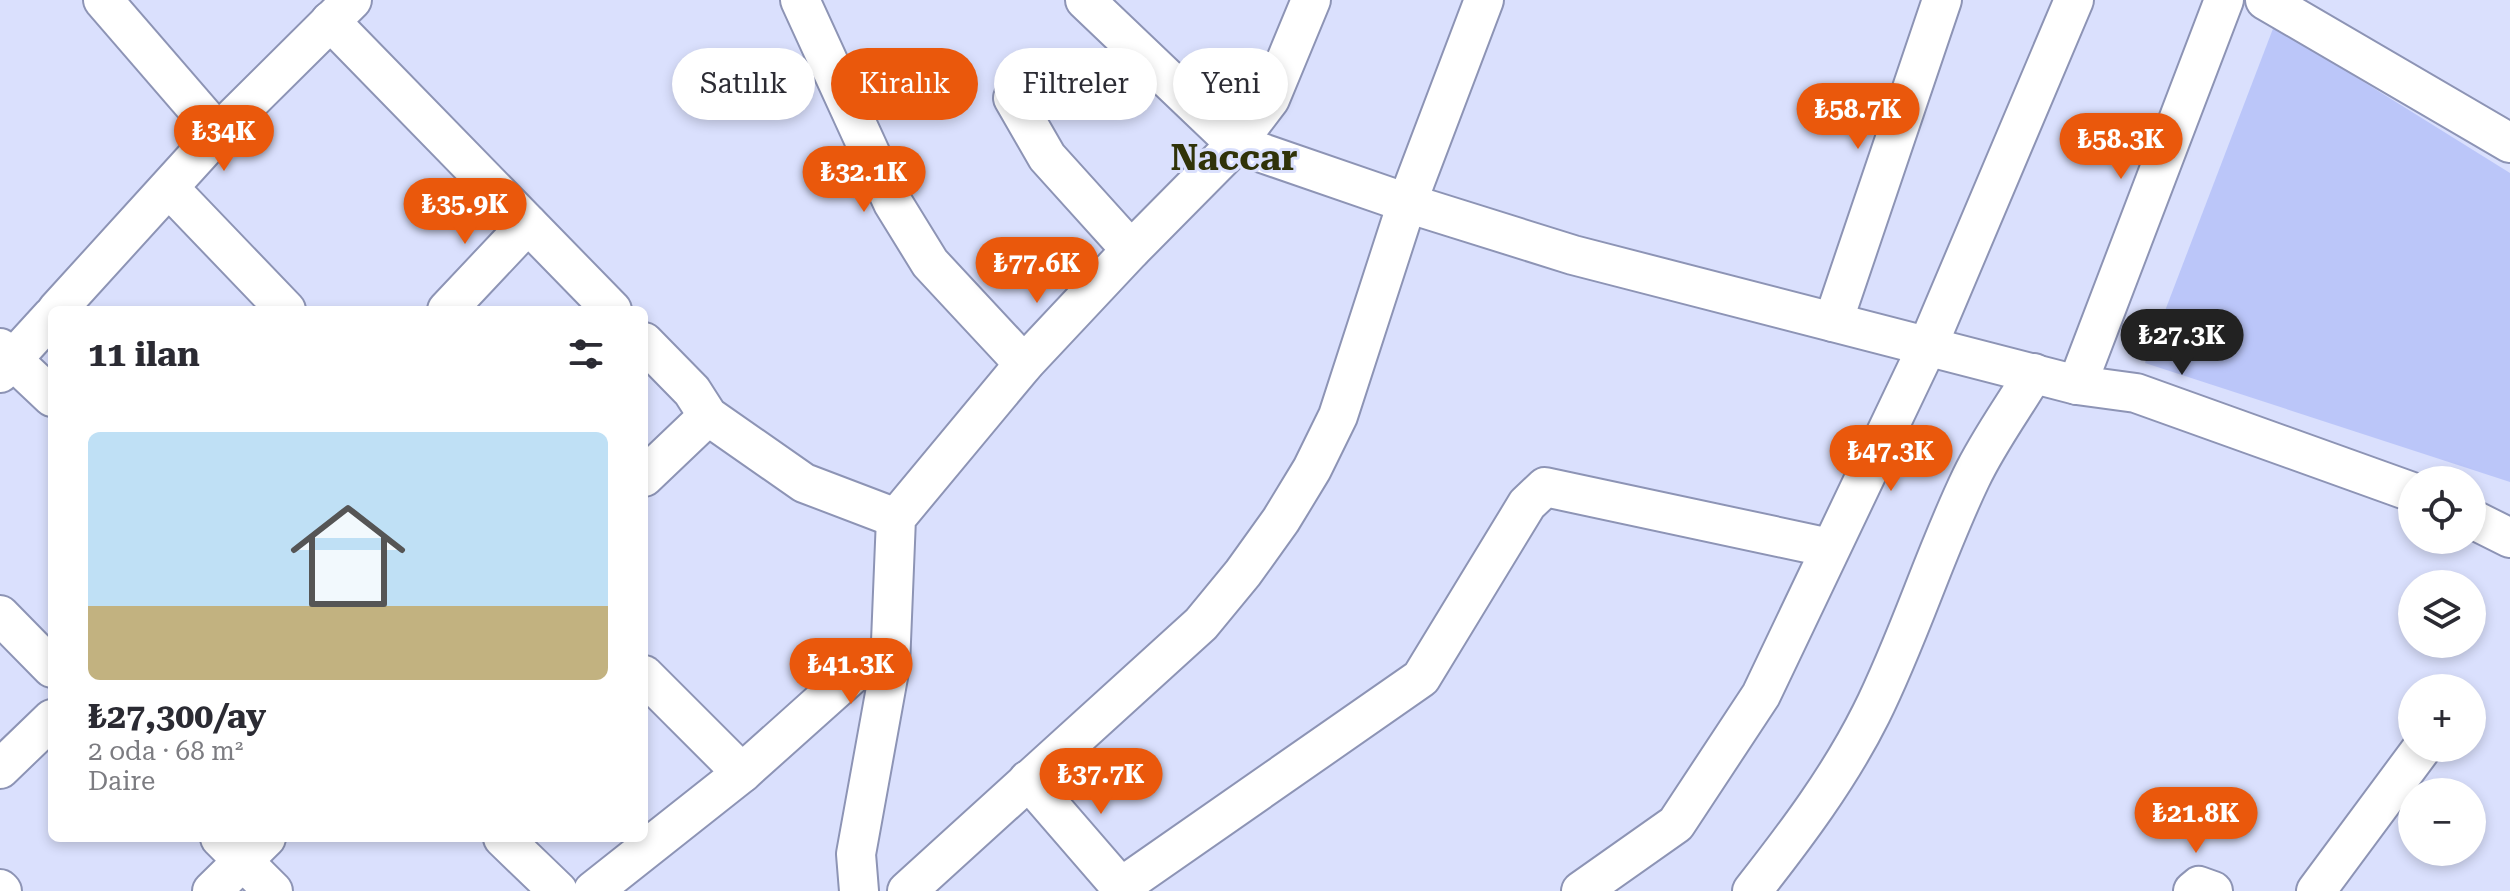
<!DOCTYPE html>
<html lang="tr">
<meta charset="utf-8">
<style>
body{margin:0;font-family:"Roboto Serif",serif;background:#f7f7f7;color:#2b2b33;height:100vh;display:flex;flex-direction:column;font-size:30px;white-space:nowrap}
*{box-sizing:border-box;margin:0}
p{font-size:26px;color:#7c7c81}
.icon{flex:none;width:44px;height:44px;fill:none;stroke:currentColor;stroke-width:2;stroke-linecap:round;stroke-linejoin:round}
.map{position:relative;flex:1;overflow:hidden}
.drawer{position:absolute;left:48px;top:306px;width:600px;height:536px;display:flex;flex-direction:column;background:#fff;border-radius:12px;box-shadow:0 4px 12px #0003}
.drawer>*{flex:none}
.hud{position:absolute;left:672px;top:48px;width:760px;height:72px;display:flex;gap:16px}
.controls{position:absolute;left:2398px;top:466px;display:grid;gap:16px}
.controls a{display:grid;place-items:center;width:88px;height:88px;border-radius:50%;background:#fff;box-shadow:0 4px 12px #0003;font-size:40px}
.price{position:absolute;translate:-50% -68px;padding:0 18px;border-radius:28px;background:#ea580c;color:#fff;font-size:26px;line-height:52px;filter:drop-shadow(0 2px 4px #0008)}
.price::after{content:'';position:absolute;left:50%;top:48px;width:24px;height:18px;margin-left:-12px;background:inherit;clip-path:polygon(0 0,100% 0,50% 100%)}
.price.active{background:#222;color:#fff}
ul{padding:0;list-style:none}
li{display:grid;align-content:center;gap:16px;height:424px;padding:0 40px}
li+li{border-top:2px solid #e1e1e2}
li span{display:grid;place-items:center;height:248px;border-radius:12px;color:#555}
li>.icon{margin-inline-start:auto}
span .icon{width:144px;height:144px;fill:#fffc;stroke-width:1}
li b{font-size:34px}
h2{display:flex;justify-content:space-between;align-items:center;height:96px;padding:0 40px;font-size:34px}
.pill{padding:0 28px;border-radius:36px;background:#fff;box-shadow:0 4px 12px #0003;font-size:28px;line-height:72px}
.pill.active{background:#ea580c;color:#fff}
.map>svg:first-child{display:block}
</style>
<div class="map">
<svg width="2510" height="891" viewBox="0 0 2510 891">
<rect width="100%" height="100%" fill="#dae0fd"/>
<polygon fill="#bbc6f9" points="2274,26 2510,173 2510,482 2145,363"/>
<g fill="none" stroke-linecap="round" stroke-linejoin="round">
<g stroke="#8d94b5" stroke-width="42">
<g id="street">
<polyline points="103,0 218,133"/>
<polyline points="800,0 893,203 930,263 1024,364"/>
<polyline points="1085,0 1236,144 1407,203 1573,255 2077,385 2136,393 2412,492"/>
<polyline points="2265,0 2510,143"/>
<polyline points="330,21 612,310"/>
<polyline points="1013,98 1047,157 1131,250"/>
<polyline points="169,188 286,310"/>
<polyline points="57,310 218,133 352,0"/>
<polyline points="447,310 528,224"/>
<polyline points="1833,322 1942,0"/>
<polyline points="644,342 692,391 708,416 804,483 896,518"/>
<polyline points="0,348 52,397"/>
<polyline points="0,373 52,316"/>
<polyline points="2077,385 2224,0"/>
<polyline points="644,477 708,416"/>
<polyline points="2472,519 2510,538"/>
<polyline points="0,615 52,668"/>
<polyline points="644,675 742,773"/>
<polyline points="0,769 52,719"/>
<polyline points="1028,780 1124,891"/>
<polyline points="220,838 273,891"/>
<polyline points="503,838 558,891"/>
<polyline points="1121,887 1421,678 1527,504 1545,487 1830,548"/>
<polyline points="0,889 2,891"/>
<polyline points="212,891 266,838"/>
<polyline points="593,891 742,773 857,670 877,664 890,666"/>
<polyline points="859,891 856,854 890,666 896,518 1024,364 1131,250 1236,144 1270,99 1311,0"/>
<polyline points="907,891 1201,624 1243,573 1281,520 1312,469 1338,416 1407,203 1484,0"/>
<polyline points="1581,891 1676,824 1761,695 1928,345 2074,0"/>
<path d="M1752 891C1796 835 1839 778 1871 714 1909 638 1934 555 1971 478 1988 442 2013 408 2034 373"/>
<polyline points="2193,891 2199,886 2213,891"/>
<polyline points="2316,891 2422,748"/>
</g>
</g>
<use href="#street" stroke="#fff" stroke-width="38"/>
</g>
<g text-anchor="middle" stroke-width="6" stroke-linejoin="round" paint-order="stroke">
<g font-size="36" font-weight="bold" fill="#303309" stroke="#dae0fd">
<text x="1234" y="170">Naccar</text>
</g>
</g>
</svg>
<div class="controls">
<a><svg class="icon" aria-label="locate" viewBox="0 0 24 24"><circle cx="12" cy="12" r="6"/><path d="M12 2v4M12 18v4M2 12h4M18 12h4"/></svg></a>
<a><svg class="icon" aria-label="layers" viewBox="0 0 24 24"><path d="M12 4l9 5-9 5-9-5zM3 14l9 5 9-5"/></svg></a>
<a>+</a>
<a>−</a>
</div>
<b class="price" style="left:1858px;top:151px">₺58.7K</b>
<b class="price" style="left:224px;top:173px">₺34K</b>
<b class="price" style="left:2121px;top:181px">₺58.3K</b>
<b class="price" style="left:864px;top:214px">₺32.1K</b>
<b class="price" style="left:465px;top:246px">₺35.9K</b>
<b class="price" style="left:1037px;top:305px">₺77.6K</b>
<b class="price active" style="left:2182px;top:377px">₺27.3K</b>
<b class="price" style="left:1891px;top:493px">₺47.3K</b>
<b class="price" style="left:851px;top:706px">₺41.3K</b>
<b class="price" style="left:1101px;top:816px">₺37.7K</b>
<b class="price" style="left:2196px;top:855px">₺21.8K</b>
<div class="hud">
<a class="pill">Satılık</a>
<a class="pill active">Kiralık</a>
<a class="pill">Filtreler</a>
<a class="pill">Yeni</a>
</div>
<section class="drawer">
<h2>11 ilan<svg class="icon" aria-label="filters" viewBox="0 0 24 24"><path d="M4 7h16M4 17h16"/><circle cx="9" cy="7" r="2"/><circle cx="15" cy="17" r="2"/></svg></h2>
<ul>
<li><span style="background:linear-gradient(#bfe0f5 70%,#c2b280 0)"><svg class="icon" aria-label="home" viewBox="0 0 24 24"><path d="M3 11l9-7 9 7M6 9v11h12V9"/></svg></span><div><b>₺27,300/ay</b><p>2 oda · 68 m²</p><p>Daire</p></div></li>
</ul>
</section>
</div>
